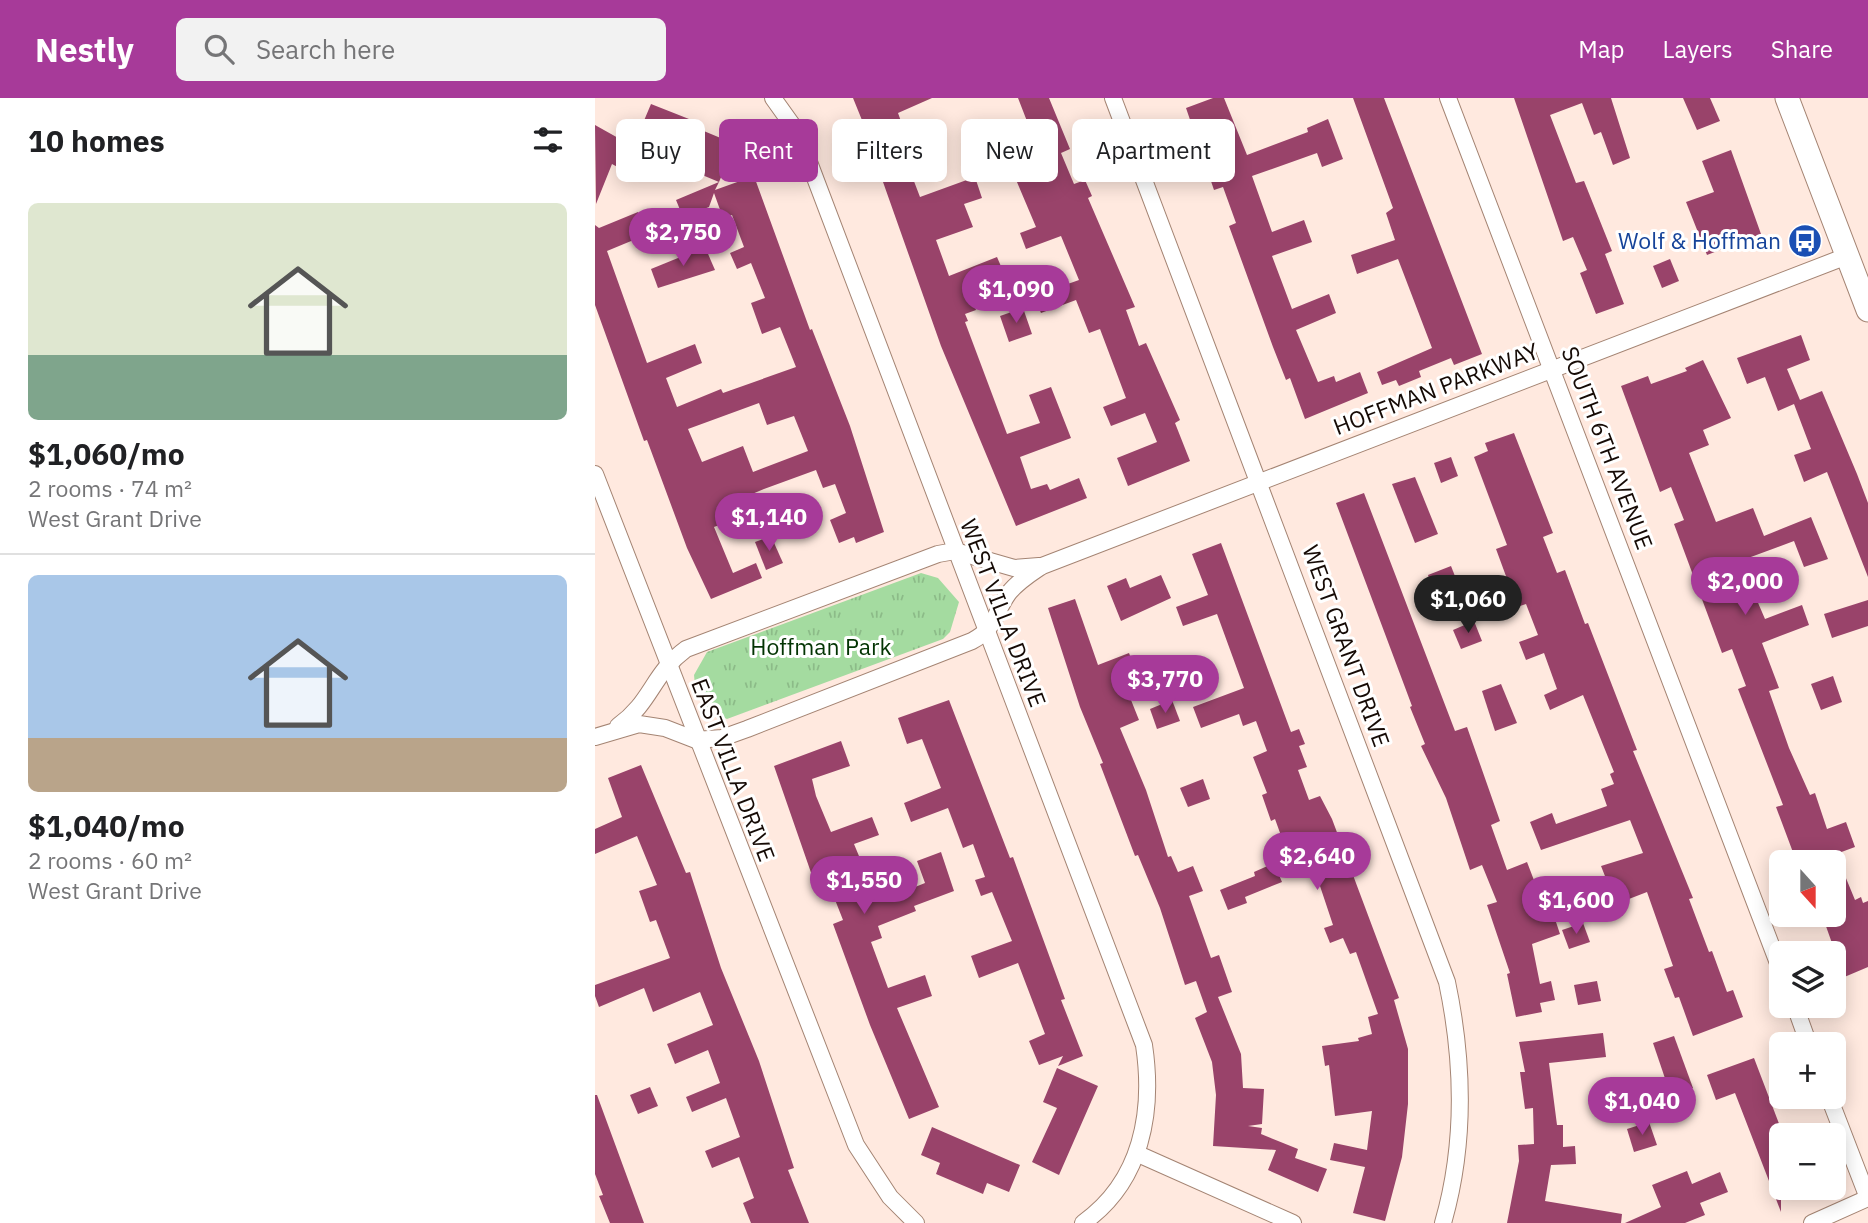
<!DOCTYPE html>
<meta charset="utf-8">
<style>
body{margin:0;font-family:"IBM Plex Sans",sans-serif;background:#f2f2f2;color:#202124;height:100vh;display:flex;flex-direction:column;font-size:26px;white-space:nowrap}
*{box-sizing:border-box;margin:0}
p{font-size:23px;color:#757577}
.icon{flex:none;width:38px;height:38px;fill:none;stroke:currentColor;stroke-width:2;stroke-linecap:round;stroke-linejoin:round}
.map{position:relative;flex:1;overflow:hidden}
.side{display:flex;flex-direction:column;background:#fff;width:595px}
.side>*{flex:none}
.hud{position:absolute;left:21px;top:21px;width:665px;height:63px;display:flex;gap:14px}
.needle{width:46px;rotate:159deg}
.tools{position:absolute;left:1174px;top:752px;display:grid;gap:14px}
.tools a{display:grid;place-items:center;width:77px;height:77px;border-radius:10px;background:#fff;box-shadow:0 4px 18px #0003;font-size:35px}
.price{position:absolute;translate:-50% -60px;padding:0 16px;border-radius:24px;background:#a73a99;color:#fff;font-size:23px;line-height:46px;filter:drop-shadow(0 2px 4px #0008)}
.price::after{content:'';position:absolute;left:50%;top:42px;width:21px;height:16px;margin-left:-10px;background:inherit;clip-path:polygon(0 0,100% 0,50% 100%)}
.price.selected{background:#222;color:#fff}
ul{padding:0;list-style:none}
li{display:grid;align-content:center;gap:14px;height:371px;padding:0 28px}
li+li{border-top:2px solid #e0e0e0}
li span{display:grid;place-items:center;height:217px;border-radius:10px;color:#555}
li>.icon{margin-inline-start:auto}
span .icon{width:126px;height:126px;fill:#fffc;stroke-width:1}
li b{font-size:30px}
h2{display:flex;justify-content:space-between;align-items:center;height:84px;padding:0 28px;font-size:30px}
.pill{padding:0 24px;border-radius:10px;background:#fff;box-shadow:0 4px 18px #0003;font-size:24px;line-height:63px}
.pill.selected{background:#a73a99;color:#fff}
header{display:flex;align-items:center;gap:42px;box-sizing:border-box;height:98px;padding:0 35px;background:#a73a99;color:#fff}
header strong{font-size:33px}
nav{display:flex;gap:38px;margin-inline-start:auto;font-size:24px}
.search{width:490px;height:63px;background:#f2f2f2;display:flex;align-items:center;gap:18px;box-sizing:border-box;padding:0 24px;border-radius:10px;color:#757577;font-size:26px}
main{display:flex;flex:1;min-height:0}
.map>svg:first-child{display:block}
</style>
<header>
<strong>Nestly</strong>
<div class="search"><svg class="icon" aria-label="search" viewBox="0 0 24 24"><circle cx="10" cy="10" r="6"/><path d="M15 15l6 6"/></svg>Search here</div>
<nav><a>Map</a><a>Layers</a><a>Share</a></nav>
</header>
<main>
<section class="side">
<h2>10 homes<svg class="icon" aria-label="filters" viewBox="0 0 24 24"><path d="M4 7h16M4 17h16"/><circle cx="9" cy="7" r="2"/><circle cx="15" cy="17" r="2"/></svg></h2>
<ul>
<li><span style="background:linear-gradient(#dfe7d0 70%,#7fa58c 0)"><svg class="icon" aria-label="home" viewBox="0 0 24 24"><path d="M3 11l9-7 9 7M6 9v11h12V9"/></svg></span><div><b>$1,060/mo</b><p>2 rooms · 74 m²</p><p>West Grant Drive</p></div></li>
<li><span style="background:linear-gradient(#a9c7e8 75%,#b9a48a 0)"><svg class="icon" aria-label="home" viewBox="0 0 24 24"><path d="M3 11l9-7 9 7M6 9v11h12V9"/></svg></span><div><b>$1,040/mo</b><p>2 rooms · 60 m²</p><p>West Grant Drive</p></div></li>
</ul>
</section>
<div class="map">
<svg width="1273" height="1125" viewBox="0 0 1273 1125">
<defs>
<pattern id="park-tufts" width="24" height="20" patternUnits="userSpaceOnUse" patternTransform="scale(1.75)"><rect width="24" height="20" fill="#a4dba0"/><path d="M3 7l-1-3M5 7V3M7 7l1-3M15 17l-1-3M17 17v-4M19 17l1-3" fill="none" stroke="#8cbb88"/></pattern>
</defs>
<rect width="100%" height="100%" fill="#ffe9df"/>
<path fill="url(#park-tufts)" d="M326 475 343 480 364 504 355 534 348 541 132 621C109 611 101 602 99 577L112 554Z"/>
<g fill="#99436a" fill-rule="evenodd">
<polygon points="258,0 337,0 303,15 320,62 312,65 325,99 380,79 387,100 369,106 378,129 341,142 354,178 402,159 411,180 375,195 381,212 370,216 373,223 370,224 412,336 445,325 434,297 456,289 476,340 425,359 436,391 452,386 455,392 484,380 492,400 421,428 346,248 288,84 298,80 287,50 274,55 268,38 273,37"/>
<polygon points="423,0 454,0 475,51 466,55 479,86 490,82 497,98 493,100 540,209 531,212 544,248 551,245 585,322 580,325 595,363 533,388 522,360 562,344 550,315 516,328 508,309 531,300 505,231 494,235 481,202 446,215 439,198 484,182 466,138 431,151 425,135 441,129 419,77 401,83 395,64 442,49"/>
<polygon points="618,0 629,0 652,57 713,34 712,30 733,21 748,61 727,69 722,55 657,78 677,134 709,122 717,144 677,158 697,211 734,196 741,215 701,232 723,284 739,278 741,284 765,274 773,295 710,321 695,280 691,282 678,249 634,128 641,125 628,89 619,92 591,10"/>
<polygon points="758,0 789,0 887,256 859,267 856,260 824,273 826,279 804,288 801,282 787,287 782,274 837,250 803,161 762,176 756,157 800,142 791,115 798,110"/>
<polygon points="919,0 1016,0 1035,60 1018,67 1006,34 999,37 987,5 955,17 981,85 989,83 1017,153 1010,156 1029,206 1001,216 985,175 992,172 978,139 968,143"/>
<polygon points="1088,0 1115,0 1125,23 1102,32"/>
<polygon points="56,6 94,21 92,26 140,46 124,84 100,74 105,61 69,46 65,54 40,44"/>
<polygon points="0,27 41,50 28,72 17,66 1,106"/>
<polygon points="1136,52 1166,136 1112,157 1091,104 1119,94 1107,63"/>
<path d="M159 78 215 232 217 231 255 328 289 434 261 445 259 439 244 445 235 422 251 415 240 386 228 390 221 372 169 391 126 409 132 424 119 429 138 475 161 465 167 480 116 501 92 450 52 342 49 343 0 207V127L4 130 43 114 53 136 12 153 52 265 100 246 107 265 71 280 82 309 126 291 128 295 201 269 185 229 167 236 156 205 170 200 156 165 142 171 135 155 149 149 137 117 128 120 119 95 114 109 88 119 81 102 124 84 120 92ZM164 305 172 327 199 318 213 353 158 374 148 348 107 364 93 331Z"/>
<polygon points="110,149 120,172 63,190 56,171"/>
<polygon points="1075,161 1084,183 1067,190 1058,168"/>
<polygon points="428,210 437,236 414,244 405,218"/>
<polygon points="1206,237 1215,262 1192,271 1205,302 1227,293 1262,376 1273,405 1273,479 1232,374 1209,384 1199,357 1216,351 1199,306 1183,313 1170,279 1152,286 1142,260"/>
<polygon points="1108,262 1136,320 1108,332 1114,347 1094,355 1121,424 1158,410 1169,438 1216,419 1233,461 1209,469 1199,443 1145,463 1170,521 1207,507 1214,527 1167,545 1184,590 1174,593 1194,650 1215,697 1220,695 1232,731 1251,724 1260,749 1241,756 1260,802 1266,799 1268,805 1273,803 1273,869 1247,880 1235,850 1238,848 1227,817 1239,817 1239,757 1218,765 1202,765 1181,709 1188,707 1143,591 1151,588 1137,551 1127,555 1079,426 1089,422 1076,389 1065,394 1026,288 1053,278 1056,286 1092,273 1090,270"/>
<polygon points="919,335 958,435 948,439 962,475 970,472 990,526 993,525 1042,652 1038,653 1098,800 1094,801 1114,854 1117,853 1132,894 1138,892 1148,919 1098,938 1084,899 1080,900 1069,871 1078,868 1052,794 1021,806 1006,768 1048,755 1035,722 946,752 935,724 957,715 961,726 1012,708 1006,691 1019,686 1015,676 1019,674 988,597 955,612 949,597 962,591 949,555 931,562 924,544 943,537 931,506 907,514 900,495 915,489 901,451 912,447 879,359 893,353 890,345"/>
<polygon points="856,359 863,378 846,385 839,365"/>
<polygon points="820,379 843,436 820,445 797,386"/>
<polygon points="769,395 860,633 872,629 905,723 896,727 912,772 932,764 950,811 956,809 965,836 937,846 945,886 956,883 960,902 945,905 947,914 921,919 912,876 915,875 892,807 902,804 887,767 875,772 851,700 826,648 830,646 815,609 817,608 741,405"/>
<polygon points="176,438 188,465 171,472 160,444"/>
<polygon points="626,445 696,634 704,631 710,646 704,648 712,669 703,672 714,702 725,698 737,721 804,900 799,902 813,951 813,1006 807,1059 790,1123 758,1115 770,1069 735,1062 739,1045 772,1052 777,1013 740,1018 734,967 730,968 727,948 764,943 763,940 777,936 773,919 783,916 761,854 755,856 748,840 735,845 729,830 738,827 716,761 697,768 680,721 676,723 667,697 672,695 658,659 672,653 661,623 648,628 644,616 606,630 598,609 649,590 622,516 588,528 581,509 613,497 597,456"/>
<polygon points="856,468 865,491 841,500 833,477"/>
<polygon points="566,477 576,500 526,523 512,488 531,480 535,490"/>
<polygon points="480,501 503,567 534,555 542,576 528,582 544,622 525,630 551,692 573,759 576,758 583,774 598,768 608,793 594,798 616,860 624,857 637,894 623,899 646,956 648,990 669,991 667,1026 653,1028 667,1030 666,1036 703,1051 700,1060 732,1071 723,1094 673,1072 681,1052 618,1048 621,997 617,964 600,920 612,914 601,883 590,887 565,810 543,757 540,758 505,666 508,665 485,609 453,510"/>
<polygon points="1273,502 1273,528 1237,540 1229,516"/>
<polygon points="879,523 887,543 866,551 858,532"/>
<polygon points="1238,578 1247,604 1226,612 1216,586"/>
<polygon points="906,586 922,625 900,633 887,593"/>
<polygon points="354,602 415,760 418,759 470,901 466,902 488,958 463,968 468,958 444,967 434,943 450,936 423,865 384,880 376,858 417,843 397,794 386,798 380,782 390,779 378,746 368,750 353,710 316,724 309,705 346,690 327,641 312,646 303,620"/>
<polygon points="577,602 585,623 562,631 555,611"/>
<polygon points="246,643 255,668 217,681 221,698 236,734 277,719 284,737 259,746 283,804 330,785 322,763 346,754 359,793 319,808 321,813 283,828 287,840 276,844 293,890 330,877 337,898 302,910 344,1009 314,1021 275,927 238,826 248,822 233,784 221,789 179,668"/>
<polygon points="46,667 91,775 95,774 126,870 164,963 199,1070 193,1072 214,1125 156,1125 148,1105 159,1100 144,1059 117,1070 110,1053 145,1039 131,1000 97,1014 91,999 125,985 113,952 80,966 72,946 118,927 105,894 58,914 49,890 4,909 0,898 0,887 75,860 61,822 55,824 44,793 62,787 42,738 0,756 0,731 27,719 13,680"/>
<polygon points="608,681 615,701 593,709 585,690"/>
<polygon points="679,765 687,784 650,799 652,805 633,812 625,792 660,778 659,774"/>
<polygon points="988,825 995,844 974,851 967,832"/>
<polygon points="1002,883 1006,903 983,907 979,887"/>
<polygon points="1008,935 1011,959 954,965 962,1027 968,1027 968,1049 980,1048 981,1066 956,1067 950,1103 1027,1116 1026,1125 912,1125 924,1063 923,1047 939,1046 938,1010 930,1011 925,974 930,974 924,944"/>
<polygon points="1079,938 1098,990 1076,998 1058,945"/>
<polygon points="1159,960 1186,1031 1186,1114 1140,995 1121,1002 1112,977"/>
<polygon points="462,970 503,988 464,1077 437,1064 462,1010 448,1004"/>
<polygon points="55,989 63,1008 43,1016 35,997"/>
<polygon points="0,997 2,997 49,1125 15,1125 4,1098 8,1097 0,1076"/>
<polygon points="1054,1024 1062,1047 1039,1054 1032,1031"/>
<polygon points="337,1029 425,1067 414,1094 392,1085 388,1096 341,1076 345,1065 326,1057"/>
<polygon points="1092,1073 1097,1086 1125,1074 1133,1094 1105,1105 1110,1117 1090,1125 1030,1125 1066,1109 1057,1087"/>
</g>
<g fill="none" stroke-linecap="round" stroke-linejoin="round">
<g stroke="#a48473" stroke-width="18">
<g id="street">
<path d="M178 0 203 35 549 947C559 1014 547 1083 488 1125"/>
<path d="M518 0 852 884C869 965 871 1045 848 1125"/>
<polyline points="853,0 1186,873"/>
<polyline points="0,376 261,1047 295,1099 321,1125"/>
<path d="M23 628C57 604 57 576 91 551L343 456 360 453 419 470 444 468"/>
<path d="M0 639 44 626 70 630 101 642 127 640 152 631 377 543C401 530 399 516 413 496 422 484 435 476 447 468L1252 158"/>
<polyline points="1200,908 1214,947"/>
<polyline points="1234,999 1273,1100"/>
<polyline points="543,1056 698,1125"/>
<polyline points="1217,1125 1273,1100"/>
</g>
</g>
<g stroke="#a48473" stroke-width="25">
<polyline id="secondary" points="1192,0 1273,212"/>
</g>
<use href="#street" stroke="#fff" stroke-width="16"/>
<use href="#secondary" stroke="#fff" stroke-width="23"/>
</g>
<defs>
<g id="bus-disc" transform="scale(1.75)"><circle r="9.5" fill="#1a4fb4" stroke="#fff"/><path d="M-5-6H5V4H4V6H2V4H-2V6H-4V4H-5ZM-3.5-4V0h7V-4ZM-3.5 1.2v1.5H-2V1.2ZM2 1.2v1.5H3.5V1.2Z" fill="#fff"/></g>
</defs>
<g fill-rule="evenodd">
<use href="#bus-disc" x="1210" y="143"/>
</g>
<g text-anchor="middle" stroke-width="6" stroke-linejoin="round" paint-order="stroke">
<g font-size="23" fill="#164399" stroke="#fff" text-anchor="end">
<text x="1186" y="151">Wolf &amp; Hoffman</text>
</g>
<g font-size="23" fill="#150a05" stroke="#fff">
<text transform="translate(841 291) rotate(-21)" y="8">HOFFMAN PARKWAY</text>
<text transform="translate(1012 350) rotate(69)" y="8">SOUTH 6TH AVENUE</text>
<text transform="translate(408 515) rotate(69)" y="8">WEST VILLA DRIVE</text>
<text transform="translate(751 548) rotate(70)" y="8">WEST GRANT DRIVE</text>
<text transform="translate(138 672) rotate(69)" y="8">EAST VILLA DRIVE</text>
</g>
<g font-size="23" fill="#033403" stroke="#fff">
<text x="226" y="557">Hoffman Park</text>
</g>
</g>
</svg>
<div class="tools">
<a><svg class="needle" viewBox="-14 -14 28 28"><path d="M0-13l5 13h-10z" fill="#e53935"/><path d="M0 13l5-13h-10z" fill="#757577"/></svg></a>
<a><svg class="icon" aria-label="layers" viewBox="0 0 24 24"><path d="M12 4l9 5-9 5-9-5zM3 14l9 5 9-5"/></svg></a>
<a>+</a>
<a>−</a>
</div>
<b class="price" style="left:88px;top:170px">$2,750</b>
<b class="price" style="left:421px;top:227px">$1,090</b>
<b class="price" style="left:174px;top:455px">$1,140</b>
<b class="price" style="left:1150px;top:519px">$2,000</b>
<b class="price selected" style="left:873px;top:537px">$1,060</b>
<b class="price" style="left:570px;top:617px">$3,770</b>
<b class="price" style="left:722px;top:794px">$2,640</b>
<b class="price" style="left:269px;top:818px">$1,550</b>
<b class="price" style="left:981px;top:838px">$1,600</b>
<b class="price" style="left:1047px;top:1039px">$1,040</b>
<div class="hud">
<a class="pill">Buy</a>
<a class="pill selected">Rent</a>
<a class="pill">Filters</a>
<a class="pill">New</a>
<a class="pill">Apartment</a>
</div>
</div>
</main>
